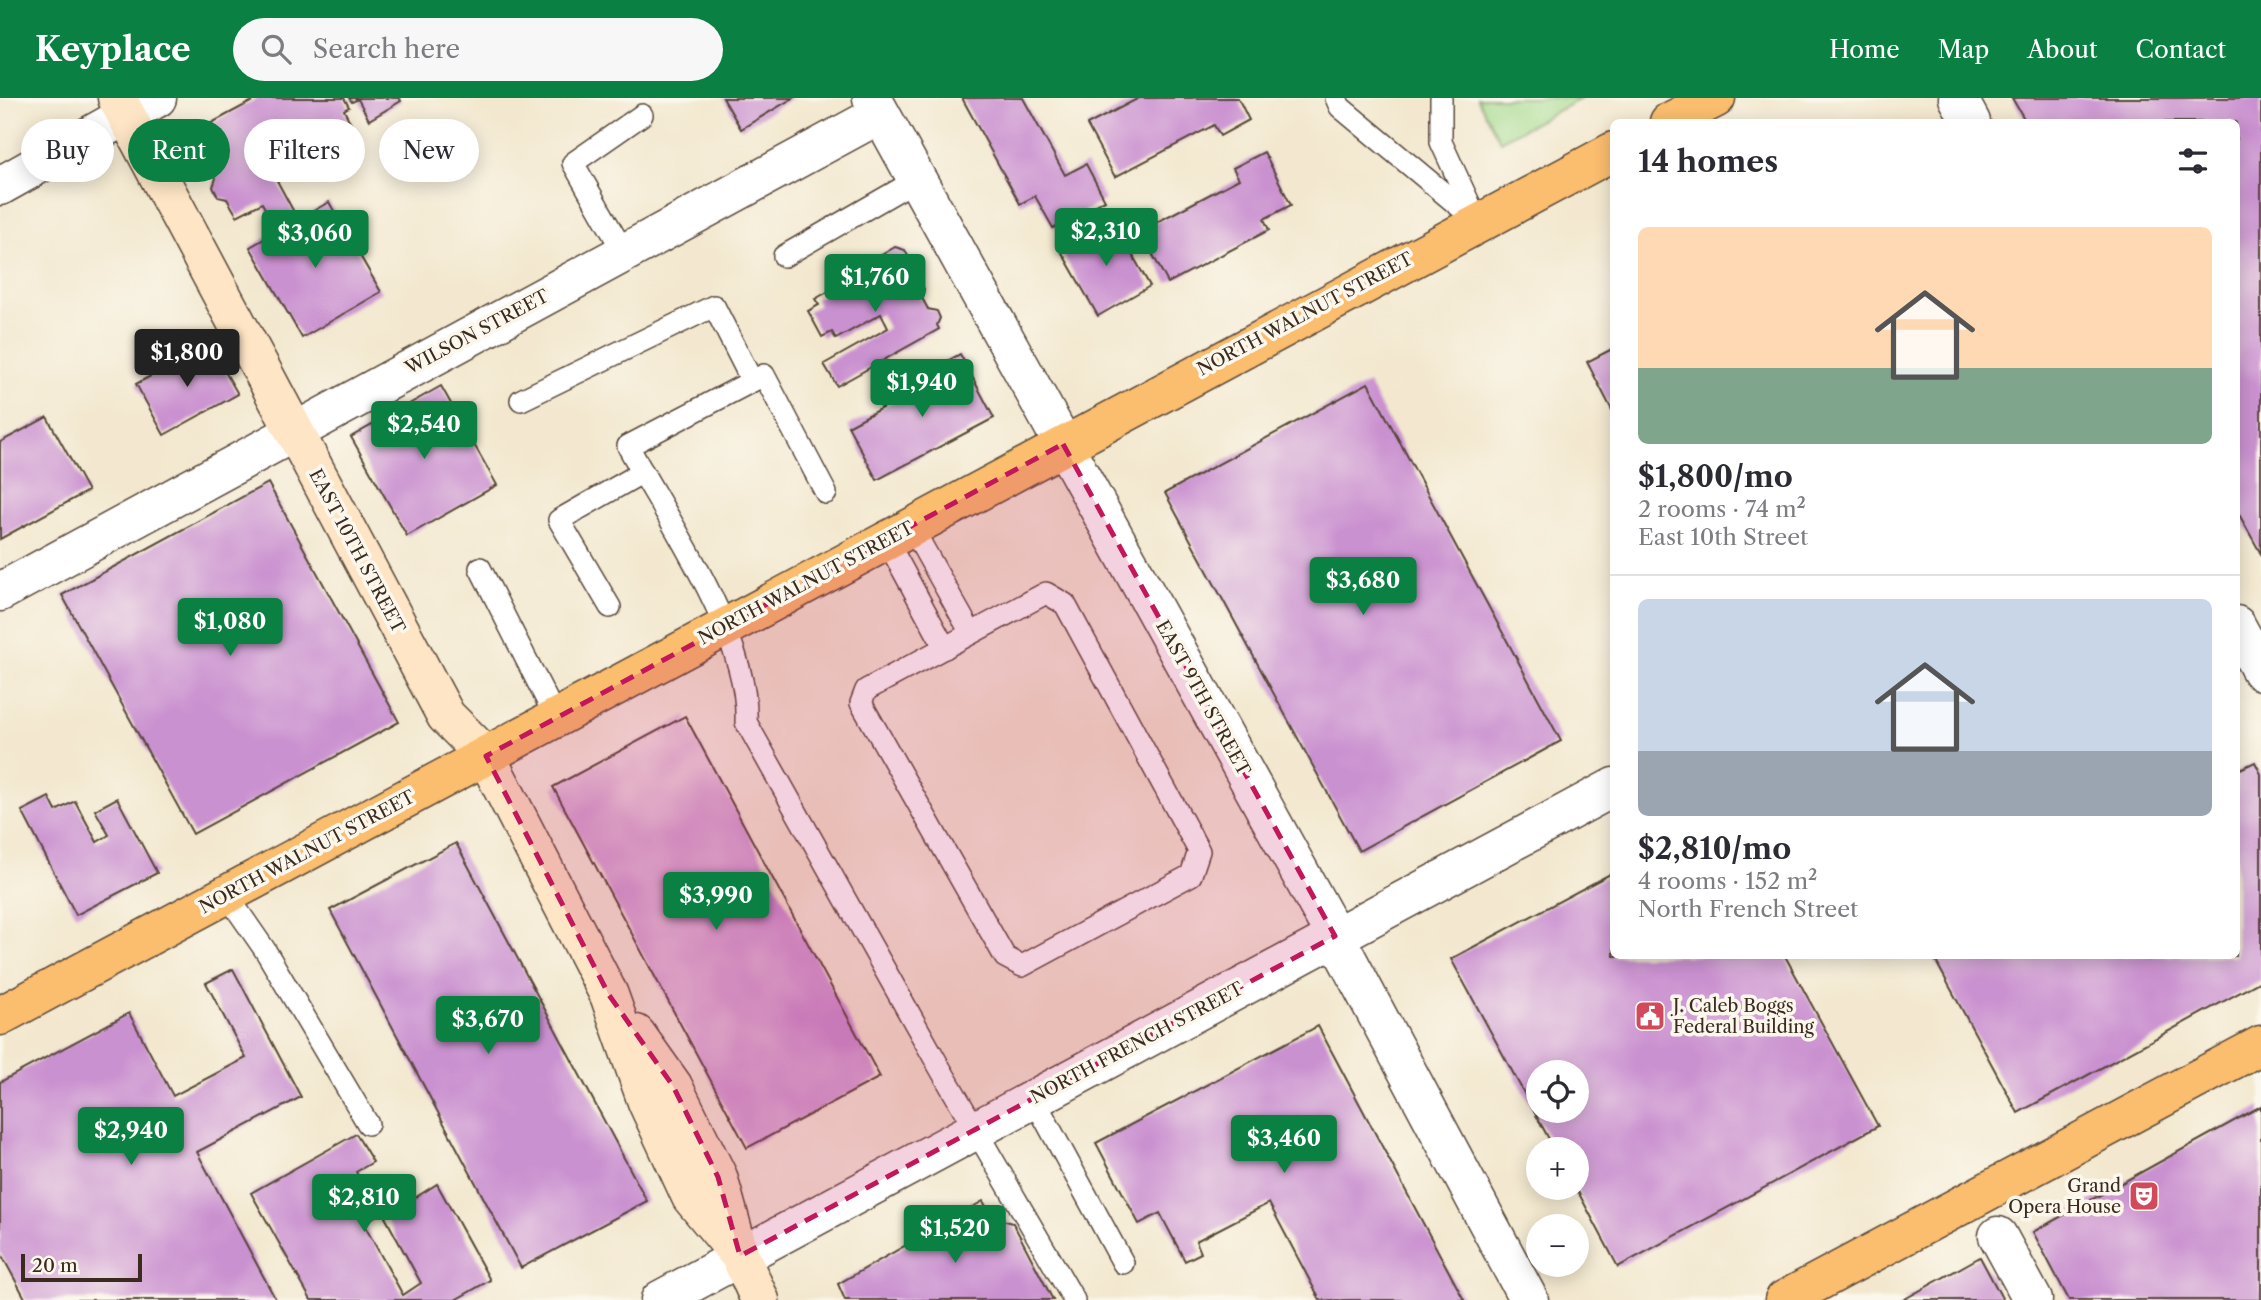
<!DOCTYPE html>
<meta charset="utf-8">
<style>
body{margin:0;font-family:"Libre Caslon Text",serif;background:#f7f7f7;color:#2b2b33;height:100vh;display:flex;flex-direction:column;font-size:26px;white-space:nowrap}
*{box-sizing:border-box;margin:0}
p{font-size:23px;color:#7c7c81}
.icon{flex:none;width:38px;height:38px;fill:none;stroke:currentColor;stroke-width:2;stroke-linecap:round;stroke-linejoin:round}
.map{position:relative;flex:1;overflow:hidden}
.sheet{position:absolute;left:1610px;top:21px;width:630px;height:840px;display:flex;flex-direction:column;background:#fff;border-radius:10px;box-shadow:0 4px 18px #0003}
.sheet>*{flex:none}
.guide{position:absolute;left:21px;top:21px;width:665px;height:63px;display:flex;gap:14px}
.tools{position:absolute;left:1526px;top:962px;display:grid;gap:14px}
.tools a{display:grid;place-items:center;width:63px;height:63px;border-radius:50%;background:#fff;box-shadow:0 4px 18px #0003;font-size:35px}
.scale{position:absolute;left:21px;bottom:18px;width:121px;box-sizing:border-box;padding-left:7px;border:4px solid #3b2a1e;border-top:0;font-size:19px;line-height:24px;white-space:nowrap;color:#3b2a1e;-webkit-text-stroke:5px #fbf7ec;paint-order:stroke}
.price{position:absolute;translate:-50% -60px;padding:0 16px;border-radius:7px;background:#0b8043;color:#fff;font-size:23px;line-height:46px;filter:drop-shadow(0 2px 4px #0008)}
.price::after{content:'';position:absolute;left:50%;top:42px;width:21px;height:16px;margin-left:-10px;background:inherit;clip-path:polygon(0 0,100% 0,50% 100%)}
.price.on{background:#222;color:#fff}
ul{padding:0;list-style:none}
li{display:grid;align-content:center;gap:14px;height:371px;padding:0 28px}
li+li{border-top:2px solid #e1e1e2}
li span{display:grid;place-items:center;height:217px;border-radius:10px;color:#555}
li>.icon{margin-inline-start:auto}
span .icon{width:126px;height:126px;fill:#fffc;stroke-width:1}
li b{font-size:30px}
h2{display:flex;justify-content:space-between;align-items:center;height:84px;padding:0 28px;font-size:30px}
.tag{padding:0 24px;border-radius:32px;background:#fff;box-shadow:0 4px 18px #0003;font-size:24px;line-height:63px}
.tag.on{background:#0b8043;color:#fff}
header{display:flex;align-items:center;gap:42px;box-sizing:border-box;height:98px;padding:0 35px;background:#0b8043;color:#fff}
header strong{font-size:33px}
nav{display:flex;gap:38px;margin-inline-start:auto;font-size:24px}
.search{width:490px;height:63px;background:#f7f7f7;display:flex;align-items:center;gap:18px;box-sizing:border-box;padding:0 24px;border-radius:38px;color:#7c7c81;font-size:26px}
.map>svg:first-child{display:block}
</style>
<header>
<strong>Keyplace</strong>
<div class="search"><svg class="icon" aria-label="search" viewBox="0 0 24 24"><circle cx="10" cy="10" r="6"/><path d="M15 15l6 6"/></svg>Search here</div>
<nav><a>Home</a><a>Map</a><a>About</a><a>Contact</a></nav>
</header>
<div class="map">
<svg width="2261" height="1202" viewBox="0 0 2261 1202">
<rect width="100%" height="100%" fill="#fbf7ec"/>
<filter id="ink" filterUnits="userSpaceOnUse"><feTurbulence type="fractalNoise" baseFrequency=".0143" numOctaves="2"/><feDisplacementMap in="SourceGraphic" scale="14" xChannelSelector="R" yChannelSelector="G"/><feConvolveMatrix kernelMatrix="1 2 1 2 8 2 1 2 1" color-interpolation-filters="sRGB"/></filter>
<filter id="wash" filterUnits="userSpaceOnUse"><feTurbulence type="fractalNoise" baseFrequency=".00686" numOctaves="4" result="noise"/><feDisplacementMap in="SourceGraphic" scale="28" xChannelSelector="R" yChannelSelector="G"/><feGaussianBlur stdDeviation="1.57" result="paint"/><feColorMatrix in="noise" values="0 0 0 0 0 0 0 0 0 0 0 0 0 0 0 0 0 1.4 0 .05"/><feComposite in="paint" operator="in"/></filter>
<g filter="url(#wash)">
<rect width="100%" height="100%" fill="#f3e8cf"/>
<polygon fill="#a1d98b" stroke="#6e8254" stroke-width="2" points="1477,0 1582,0 1500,43"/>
<g id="blocks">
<g fill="#ca91d0" fill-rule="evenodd">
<polygon points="258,0 344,0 349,9 344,12 354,32 323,49 311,29 299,36 309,56 278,73 266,53 262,55 294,114 273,125 262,105 237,118 227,101 218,99 213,89 216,80 191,36"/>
<polygon points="349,0 399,0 401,3 369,22 358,1 352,4"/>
<polygon points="723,0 793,0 741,31"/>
<polygon points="962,0 1023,0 1065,77 1086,66 1105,102 1053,130 1035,98 1020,106"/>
<polygon points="1139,0 1238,0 1249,22 1220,38 1214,27 1115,79 1087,27"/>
<polygon points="2012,0 2261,0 2261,456 2236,411 2236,24 2026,24"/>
<polygon points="1264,54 1291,107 1264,121 1269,132 1168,185 1140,133 1239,81 1233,70"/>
<polygon points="329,104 381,194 302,240 250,149"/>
<polygon points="1113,123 1150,188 1098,218 1061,153"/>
<polygon points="895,149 905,152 909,160 906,170 912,182 919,183 924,191 922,200 928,211 937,213 940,220 937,227 939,231 837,288 824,266 888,230 881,216 836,241 832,234 822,239 808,213 819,207 815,201 858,177 856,172"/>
<polygon points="209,246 238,296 164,337 136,286"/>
<polygon points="1614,250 1614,316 1587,264"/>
<polygon points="960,256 994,320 877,382 848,328 919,290 914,281"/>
<polygon points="1368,285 1561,643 1359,753 1165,395"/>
<polygon points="441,288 497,387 407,438 351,339"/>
<polygon points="47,319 88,393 0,441 0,344"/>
<polygon points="268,385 399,624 193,736 62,497"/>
<polygon points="685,618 880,979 747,1050 553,689"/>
<polygon points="2255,664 2261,676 2261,883 2018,1015 1933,858 2236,858 2236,673"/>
<polygon points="49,699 56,713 75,703 97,744 109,737 95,712 117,700 157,775 76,817 22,713"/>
<polygon points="456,745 647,1103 521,1170 330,812"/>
<path d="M1614 774V858H1785L1878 1028 1618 1169 1576 1090 1577 1052H1555L1451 861ZM1538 975H1577V1013H1538Z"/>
<polygon points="233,871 301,999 197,1054 276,1202 26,1202 0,1154 0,984 129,915 173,998 246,960 206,885"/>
<polygon points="1318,928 1464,1202 1320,1202 1269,1105 1196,1143 1201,1155 1185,1163 1160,1115 1139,1126 1096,1045"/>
<polygon points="2261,1008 2261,1202 2069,1202 2033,1134"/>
<polygon points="356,1036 373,1064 356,1074 381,1115 363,1125 403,1197 421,1185 385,1119 437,1086 490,1182 455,1202 311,1202 251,1095"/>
<polygon points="983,1103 992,1119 1013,1125 1053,1202 845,1202 838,1186"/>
<polygon points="1980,1159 2003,1202 1903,1202"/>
</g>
</g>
</g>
<g filter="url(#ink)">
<use href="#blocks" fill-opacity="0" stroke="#574639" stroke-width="2"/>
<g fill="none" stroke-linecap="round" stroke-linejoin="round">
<g stroke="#574639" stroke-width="24">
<g id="lane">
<polyline points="1336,0 1340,9 1477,123"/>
<polyline points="1441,0 1441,44 1475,118"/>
<polyline points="624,155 573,65 642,17"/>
<polyline points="784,158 916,82"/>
<polyline points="521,302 714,208 752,283"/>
<path d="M826 395 764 277 628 348C668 423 750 539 746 624L941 972 1074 1202"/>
<polyline points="911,428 971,535"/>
<polyline points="886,441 945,550"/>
<polyline points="480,470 556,620"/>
<polygon points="1046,495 1065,506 1199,753 1191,777 1022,868 1005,859 861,605 866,592"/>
<polyline points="610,509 559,422 643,374"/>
<polyline points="227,797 265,852 368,1026"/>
<polyline points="1034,1001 1123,1165"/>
</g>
</g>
<g stroke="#574639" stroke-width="41">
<g id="street">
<polyline points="872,0 1335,838 1529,1202"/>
<polyline points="1958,0 1971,24"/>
<polyline points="0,88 157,0"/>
<polyline points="0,494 880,16"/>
<polyline points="2236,527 2261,573"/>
<polyline points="1998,1138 2033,1202"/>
<polyline points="660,1202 1614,689"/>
</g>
</g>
<g stroke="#574639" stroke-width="41">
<g id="secondary">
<polyline points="117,0 446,618 486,658 609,897 647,1004 691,1099 740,1158"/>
<polyline points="636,936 673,988 718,1079 740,1158 760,1202"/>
</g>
</g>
<g stroke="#574639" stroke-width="41">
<g id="primary">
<polyline points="1669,24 1716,0"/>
<polyline points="0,918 1614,53"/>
<polyline points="1784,1202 2261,947"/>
</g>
</g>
<use href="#lane" stroke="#fff" stroke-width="21"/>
<use href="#street" stroke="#fff" stroke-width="38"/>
<use href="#secondary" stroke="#fde5c5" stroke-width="38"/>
<use href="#primary" stroke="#fbbd6e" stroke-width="38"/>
</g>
</g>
<path fill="#c2185b" fill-opacity="0.2" stroke="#c2185b" stroke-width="5" stroke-dasharray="14 9" stroke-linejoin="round" d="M1063 346 1335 838 740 1158 718 1079 673 988 609 897 486 658Z"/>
<defs>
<g id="civic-square" transform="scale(1.575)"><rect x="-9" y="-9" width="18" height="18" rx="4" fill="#d1495b" stroke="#fbf7ec"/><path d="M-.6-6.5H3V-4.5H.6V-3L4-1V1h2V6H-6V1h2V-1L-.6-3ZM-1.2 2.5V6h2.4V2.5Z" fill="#fff"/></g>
<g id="theatre-square" transform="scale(1.575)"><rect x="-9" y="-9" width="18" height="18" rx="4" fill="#d1495b" stroke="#fbf7ec"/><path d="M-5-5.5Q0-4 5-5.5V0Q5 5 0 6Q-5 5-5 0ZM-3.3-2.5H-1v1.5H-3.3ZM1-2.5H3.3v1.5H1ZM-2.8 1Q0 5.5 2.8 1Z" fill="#fff"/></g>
</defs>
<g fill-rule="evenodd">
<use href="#civic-square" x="1650" y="918"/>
<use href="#theatre-square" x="2144" y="1098"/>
</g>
<g text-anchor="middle" stroke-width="7" stroke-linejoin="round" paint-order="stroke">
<g font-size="18" fill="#3b2a1e" stroke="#fbf7ec">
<text transform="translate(1305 216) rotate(-28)" y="6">NORTH WALNUT STREET</text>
<text transform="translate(477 234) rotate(-28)" y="6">WILSON STREET</text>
<text transform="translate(357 453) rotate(62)" y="6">EAST 10TH STREET</text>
<text transform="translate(806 485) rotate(-28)" y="6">NORTH WALNUT STREET</text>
<text transform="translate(1203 600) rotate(61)" y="6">EAST 9TH STREET</text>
<text transform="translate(307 754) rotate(-28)" y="6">NORTH WALNUT STREET</text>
<text transform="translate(1137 945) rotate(-28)" y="6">NORTH FRENCH STREET</text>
</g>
<g font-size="18" fill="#3b2a1e" stroke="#fbf7ec" text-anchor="start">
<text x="1673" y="914">J. Caleb Boggs<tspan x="1673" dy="21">Federal Building</tspan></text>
<text x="2121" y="1094" text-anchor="end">Grand<tspan x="2121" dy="21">Opera House</tspan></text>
</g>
</g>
</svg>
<div class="tools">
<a><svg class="icon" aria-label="locate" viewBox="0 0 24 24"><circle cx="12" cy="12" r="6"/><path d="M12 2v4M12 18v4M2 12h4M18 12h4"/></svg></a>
<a>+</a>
<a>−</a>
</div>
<div class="scale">20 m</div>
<b class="price" style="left:1106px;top:170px">$2,310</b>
<b class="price" style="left:315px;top:172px">$3,060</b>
<b class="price" style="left:875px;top:216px">$1,760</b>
<b class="price on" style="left:187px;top:291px">$1,800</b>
<b class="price" style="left:922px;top:321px">$1,940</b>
<b class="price" style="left:424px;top:363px">$2,540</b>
<b class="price" style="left:1363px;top:519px">$3,680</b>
<b class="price" style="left:230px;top:560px">$1,080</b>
<b class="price" style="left:716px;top:834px">$3,990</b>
<b class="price" style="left:488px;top:958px">$3,670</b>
<b class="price" style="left:131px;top:1069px">$2,940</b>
<b class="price" style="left:1284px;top:1077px">$3,460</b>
<b class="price" style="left:364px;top:1136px">$2,810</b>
<b class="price" style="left:955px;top:1167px">$1,520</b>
<div class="guide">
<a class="tag">Buy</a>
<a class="tag on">Rent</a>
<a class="tag">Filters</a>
<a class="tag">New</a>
</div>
<section class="sheet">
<h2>14 homes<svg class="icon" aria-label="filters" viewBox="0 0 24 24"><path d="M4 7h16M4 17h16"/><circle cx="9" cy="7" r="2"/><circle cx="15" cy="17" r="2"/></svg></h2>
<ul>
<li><span style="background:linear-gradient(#ffd9b3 65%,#7fa58c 0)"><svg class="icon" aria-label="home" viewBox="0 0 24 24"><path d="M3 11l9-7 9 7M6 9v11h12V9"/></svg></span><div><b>$1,800/mo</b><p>2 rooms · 74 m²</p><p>East 10th Street</p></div></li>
<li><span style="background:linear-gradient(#c9d6e8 70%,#9aa5b1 0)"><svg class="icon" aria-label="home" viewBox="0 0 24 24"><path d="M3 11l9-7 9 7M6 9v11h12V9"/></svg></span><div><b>$2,810/mo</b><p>4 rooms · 152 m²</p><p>North French Street</p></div></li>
</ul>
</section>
</div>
